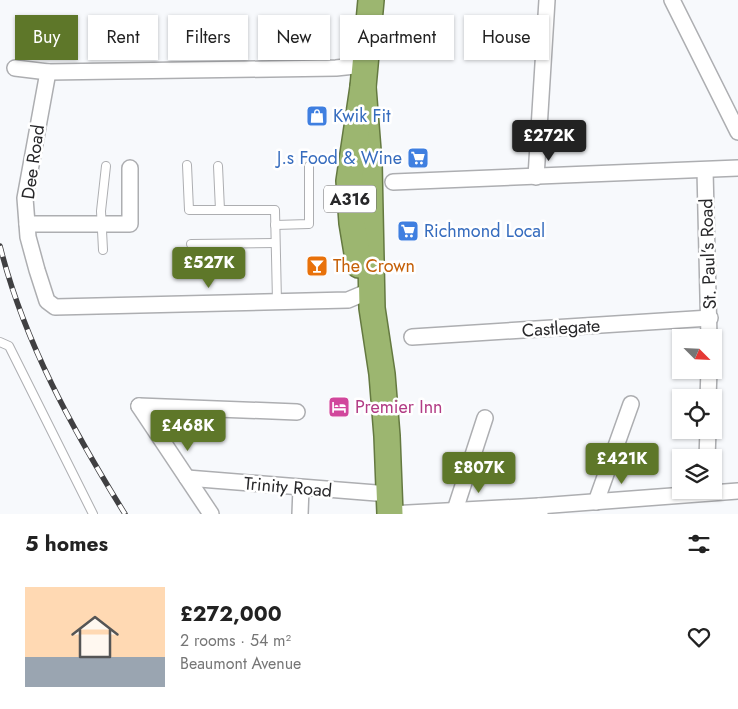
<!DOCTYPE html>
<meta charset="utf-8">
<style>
body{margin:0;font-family:Jost,sans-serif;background:#f2f2f2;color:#222;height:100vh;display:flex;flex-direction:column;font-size:19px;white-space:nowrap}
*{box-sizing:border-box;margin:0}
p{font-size:16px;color:#767676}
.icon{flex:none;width:28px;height:28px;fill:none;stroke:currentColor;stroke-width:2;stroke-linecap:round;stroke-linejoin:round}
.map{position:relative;height:514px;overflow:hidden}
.details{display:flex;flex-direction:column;background:#fff;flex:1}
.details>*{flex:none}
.hud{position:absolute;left:15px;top:15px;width:709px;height:45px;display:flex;gap:10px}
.needle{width:32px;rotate:114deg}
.tools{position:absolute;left:672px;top:329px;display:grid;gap:10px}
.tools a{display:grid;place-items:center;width:50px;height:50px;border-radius:0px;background:#fff;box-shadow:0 1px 4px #0004;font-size:25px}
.price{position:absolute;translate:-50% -42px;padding:0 11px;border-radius:5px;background:#5e7729;color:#fff;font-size:16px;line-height:32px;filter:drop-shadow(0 1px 2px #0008)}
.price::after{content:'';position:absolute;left:50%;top:30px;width:15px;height:11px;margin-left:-8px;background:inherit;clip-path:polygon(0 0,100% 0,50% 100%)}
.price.active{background:#222;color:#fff}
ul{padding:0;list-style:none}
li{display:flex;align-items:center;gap:15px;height:125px;padding:0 25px}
li span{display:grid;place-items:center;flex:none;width:140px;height:100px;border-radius:0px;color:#555}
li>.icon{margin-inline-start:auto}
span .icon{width:60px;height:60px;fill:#fffc;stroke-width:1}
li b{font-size:21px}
h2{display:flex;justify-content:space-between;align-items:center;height:60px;padding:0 25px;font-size:21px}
.chip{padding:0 18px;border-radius:0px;background:#fff;box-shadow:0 1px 4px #0004;font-size:18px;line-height:45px}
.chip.active{background:#5e7729;color:#fff}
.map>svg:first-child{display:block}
</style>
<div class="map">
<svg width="738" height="514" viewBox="0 0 738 514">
<rect width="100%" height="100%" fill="#f7f9fc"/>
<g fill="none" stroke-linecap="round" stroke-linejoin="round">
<g stroke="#adaeb1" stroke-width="10">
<g id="service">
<polyline points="187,165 189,210 275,210 277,302"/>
<polyline points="218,166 220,210"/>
<polyline points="275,225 309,224 309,166"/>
<polyline points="191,244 275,243"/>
<polyline points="103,250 101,211 106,166"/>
<polyline points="0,342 9,346 93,514"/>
</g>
</g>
<g stroke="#adaeb1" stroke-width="18">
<g id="minor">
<polyline points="672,0 738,132"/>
<polyline points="15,68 48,72 336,68 364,65"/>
<polyline points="48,72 25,198 28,237 37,270 47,301 55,307 348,300 367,292"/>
<polyline points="705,170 709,338"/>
<polyline points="536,177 547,0"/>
<polyline points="393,182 738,168"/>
<polyline points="27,224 130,224 130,168"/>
<polyline points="412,337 710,318"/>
<polyline points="708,398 709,370"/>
<polyline points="139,406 297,412"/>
<polyline points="139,406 211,514"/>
<polyline points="707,458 708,430"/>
<polyline points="187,478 389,494"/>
<polyline points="596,502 631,404"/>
<polyline points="539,506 738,491"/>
<polyline points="455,510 485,418"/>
<polyline points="300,514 301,488"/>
<polyline points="390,514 539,506 540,514"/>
</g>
</g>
<g stroke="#647940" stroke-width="28">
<g id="trunk">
<polyline points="363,87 369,163 372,308 382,374 387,436 390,514"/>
<polyline points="359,265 352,223 349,181 363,87 371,0"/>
</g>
</g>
<use href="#service" stroke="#fff" stroke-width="8"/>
<use href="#minor" stroke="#fff" stroke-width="15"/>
<use href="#trunk" stroke="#9cb670" stroke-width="25"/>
<g stroke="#404042" stroke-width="5.5">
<path id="rail" d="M0 246C24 342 73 430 125 514"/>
</g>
<use href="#rail" stroke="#fff" stroke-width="4" stroke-dasharray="11" stroke-linecap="butt"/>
</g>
<defs>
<g id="shop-square" transform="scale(1.125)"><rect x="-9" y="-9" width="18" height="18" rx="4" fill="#3f7fe0" stroke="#fff"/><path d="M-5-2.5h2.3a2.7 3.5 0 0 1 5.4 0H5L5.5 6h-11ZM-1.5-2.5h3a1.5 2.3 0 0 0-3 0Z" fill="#fff"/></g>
<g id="supermarket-square" transform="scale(1.125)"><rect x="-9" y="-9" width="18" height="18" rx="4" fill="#3f7fe0" stroke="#fff"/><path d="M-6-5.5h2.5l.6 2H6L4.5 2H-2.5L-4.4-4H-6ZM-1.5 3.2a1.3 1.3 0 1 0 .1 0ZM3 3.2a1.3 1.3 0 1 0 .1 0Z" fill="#fff"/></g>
<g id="bar-square" transform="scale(1.125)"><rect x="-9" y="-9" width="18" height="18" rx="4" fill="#e8710a" stroke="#fff"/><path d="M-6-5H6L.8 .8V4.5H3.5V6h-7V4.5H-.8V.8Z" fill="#fff"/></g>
<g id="hotel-square" transform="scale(1.125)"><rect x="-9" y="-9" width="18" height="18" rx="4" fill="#d1479c" stroke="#fff"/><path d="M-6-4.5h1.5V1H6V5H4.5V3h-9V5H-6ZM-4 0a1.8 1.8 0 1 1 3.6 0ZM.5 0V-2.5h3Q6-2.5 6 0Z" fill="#fff"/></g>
</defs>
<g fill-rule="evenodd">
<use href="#shop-square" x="317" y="116"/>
<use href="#supermarket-square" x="418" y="158"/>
<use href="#supermarket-square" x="408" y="231"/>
<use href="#bar-square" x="317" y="266"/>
<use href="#hotel-square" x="339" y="407"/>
</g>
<g text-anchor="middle" stroke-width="5" stroke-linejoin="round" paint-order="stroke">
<rect fill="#fff" stroke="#68686a" stroke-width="1" x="324" y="185.5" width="52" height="27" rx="4"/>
<g font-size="16" font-weight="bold" fill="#28282a">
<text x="350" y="205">A316</text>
</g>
<g font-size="18" fill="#366cbe" stroke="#fff" text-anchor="start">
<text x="333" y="122">Kwik Fit</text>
<text x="402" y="164" text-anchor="end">J.s Food &amp; Wine</text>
<text x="424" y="237">Richmond Local</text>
</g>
<g font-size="18" fill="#28282a" stroke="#fff">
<text transform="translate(33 162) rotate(-82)" y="6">Dee Road</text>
<text transform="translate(708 254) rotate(-92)" y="6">St. Paul’s Road</text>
<text transform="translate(561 328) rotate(-4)" y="6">Castlegate</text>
<text transform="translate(288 487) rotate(5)" y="6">Trinity Road</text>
</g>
<g font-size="18" fill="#c56008" stroke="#fff" text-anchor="start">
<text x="333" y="272">The Crown</text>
</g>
<g font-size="18" fill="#b23c85" stroke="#fff" text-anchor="start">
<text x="355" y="413">Premier Inn</text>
</g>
</g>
</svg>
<div class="tools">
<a><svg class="needle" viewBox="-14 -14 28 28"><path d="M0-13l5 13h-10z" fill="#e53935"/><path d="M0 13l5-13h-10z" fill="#767676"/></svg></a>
<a><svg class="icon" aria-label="locate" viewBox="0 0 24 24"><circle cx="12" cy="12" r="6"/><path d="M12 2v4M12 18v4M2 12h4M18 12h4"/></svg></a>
<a><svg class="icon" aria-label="layers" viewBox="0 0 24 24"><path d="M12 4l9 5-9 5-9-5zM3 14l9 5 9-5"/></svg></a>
</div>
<b class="price active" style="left:549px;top:162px">£272K</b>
<b class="price" style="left:209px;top:289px">£527K</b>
<b class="price" style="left:188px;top:452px">£468K</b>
<b class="price" style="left:622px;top:485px">£421K</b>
<b class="price" style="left:479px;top:494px">£807K</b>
<div class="hud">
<a class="chip active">Buy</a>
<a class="chip">Rent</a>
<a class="chip">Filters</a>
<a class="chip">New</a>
<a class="chip">Apartment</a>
<a class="chip">House</a>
</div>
</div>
<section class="details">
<h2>5 homes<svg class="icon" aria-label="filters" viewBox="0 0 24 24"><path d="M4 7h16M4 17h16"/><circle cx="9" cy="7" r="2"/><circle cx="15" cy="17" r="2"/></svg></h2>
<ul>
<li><span style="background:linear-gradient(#ffd9b3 70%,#9aa5b1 0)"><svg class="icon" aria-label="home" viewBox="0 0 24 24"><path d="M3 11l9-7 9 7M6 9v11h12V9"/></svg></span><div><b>£272,000</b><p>2 rooms · 54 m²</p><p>Beaumont Avenue</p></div><svg class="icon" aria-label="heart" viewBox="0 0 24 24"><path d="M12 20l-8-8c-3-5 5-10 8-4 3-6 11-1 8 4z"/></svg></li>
</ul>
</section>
